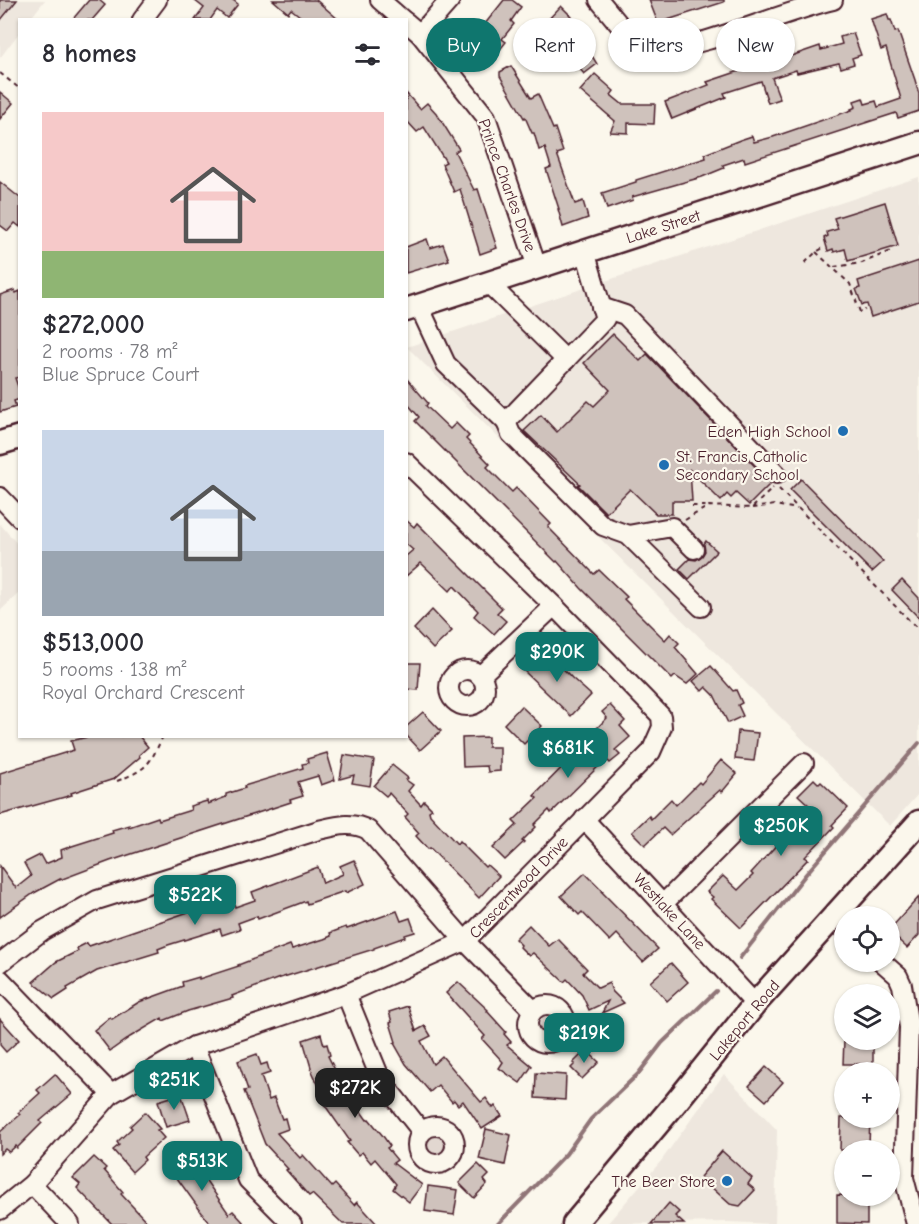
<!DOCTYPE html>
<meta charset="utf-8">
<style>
body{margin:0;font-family:"Comic Neue",sans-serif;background:#f7f7f7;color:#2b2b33;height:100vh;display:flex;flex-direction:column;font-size:22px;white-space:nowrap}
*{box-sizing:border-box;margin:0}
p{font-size:20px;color:#7c7c81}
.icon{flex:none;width:33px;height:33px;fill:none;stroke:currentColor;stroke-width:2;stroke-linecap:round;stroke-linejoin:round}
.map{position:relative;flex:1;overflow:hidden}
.panel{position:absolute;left:18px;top:18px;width:390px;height:720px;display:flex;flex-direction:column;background:#fff;border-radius:0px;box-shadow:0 2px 4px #0004}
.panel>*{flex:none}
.guide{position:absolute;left:426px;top:18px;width:402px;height:54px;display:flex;gap:12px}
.buttons{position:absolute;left:834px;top:906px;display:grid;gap:12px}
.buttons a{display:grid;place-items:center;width:66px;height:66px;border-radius:50%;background:#fff;box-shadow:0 2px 4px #0004;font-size:30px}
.price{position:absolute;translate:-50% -51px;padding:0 14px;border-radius:12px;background:#0f766e;color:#fff;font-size:20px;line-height:39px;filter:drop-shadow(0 2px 3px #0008)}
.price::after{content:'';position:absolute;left:50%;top:36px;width:18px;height:14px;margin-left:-9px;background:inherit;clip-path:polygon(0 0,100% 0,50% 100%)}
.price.selected{background:#222;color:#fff}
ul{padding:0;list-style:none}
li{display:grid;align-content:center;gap:12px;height:318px;padding:0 24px}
li span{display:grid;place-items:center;height:186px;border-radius:0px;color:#555}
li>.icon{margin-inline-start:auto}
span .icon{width:108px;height:108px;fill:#fffc;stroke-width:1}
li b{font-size:26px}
h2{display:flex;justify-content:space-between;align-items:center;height:72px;padding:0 24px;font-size:26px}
.chip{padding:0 21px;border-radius:27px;background:#fff;box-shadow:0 2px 4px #0004;font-size:21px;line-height:54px}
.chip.selected{background:#0f766e;color:#fff}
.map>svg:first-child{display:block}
</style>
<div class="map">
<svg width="919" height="1224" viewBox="0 0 919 1224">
<rect width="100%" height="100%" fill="#fbf7ec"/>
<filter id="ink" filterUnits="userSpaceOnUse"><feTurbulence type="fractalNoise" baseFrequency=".0167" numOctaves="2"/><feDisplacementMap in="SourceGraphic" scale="12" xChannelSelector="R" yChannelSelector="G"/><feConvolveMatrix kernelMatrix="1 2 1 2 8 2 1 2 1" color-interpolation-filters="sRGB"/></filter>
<g filter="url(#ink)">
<g fill="#eee7de">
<polygon points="0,0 45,0 30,19 20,20 19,33 0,58"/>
<polygon points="919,177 919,793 890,826 407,347"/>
<polygon points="0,524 20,547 19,593 0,611"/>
<polygon points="724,1074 777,1130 775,1224 728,1222 607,1224 661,1161"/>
</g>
<g fill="#e2d7d0" stroke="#967b7e" stroke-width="1.5">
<circle cx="547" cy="1025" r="12"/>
<circle cx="436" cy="1145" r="11"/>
</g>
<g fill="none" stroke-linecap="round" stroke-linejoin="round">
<g stroke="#907477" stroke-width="4">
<polyline points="740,958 806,874 919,743"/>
<polyline points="498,1224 566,1154 591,1119 638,1074 662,1043 716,991"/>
</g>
</g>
<g fill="#cfc2bc" stroke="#4a1f2b" stroke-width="1.5">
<polygon points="0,0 17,0 0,21"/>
<polygon points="89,0 99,0 105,5 92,20 72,20"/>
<polygon points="194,0 233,0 238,4 227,18 217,10 210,20 195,20 204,8"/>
<polygon points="273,0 316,0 339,20 305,20 291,9 288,13"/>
<polygon points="504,0 512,0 521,7 511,21 514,24 502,39 506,42 494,57 489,53 483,61 469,49 476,42 473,39"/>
<polygon points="649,0 724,0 724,2 658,23"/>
<polygon points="561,6 571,16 565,22 581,38 583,37 592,48 589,51 597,64 584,74 565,51 568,48 543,25"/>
<polygon points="887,14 889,20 891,20 895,32 898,31 915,80 919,94 919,111 898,118 896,113 745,162 744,158 723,165 724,168 702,177 632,197 633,200 607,209 602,193 636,182 636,180 706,158 705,154 740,140 752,136 754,142 773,137 852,110 851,109 856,107 854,101 863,98 865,104 876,101 878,107 901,99 886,48 881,50 871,19"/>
<polygon points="853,33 861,55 852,58 854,64 841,68 839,63 797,73 796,70 772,78 780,99 768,103 761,81 724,93 726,97 672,119 665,102 709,85 707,82 787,55 788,57 820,46 821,50 842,44 840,37"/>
<polygon points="511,66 531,98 538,94 553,129 555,128 563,152 557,154 575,204 583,201 588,218 563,227 558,209 559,209 546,169 551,167 545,148 539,150 534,133 532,133 525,117 524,118 500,76 500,72"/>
<polygon points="595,74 614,91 611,95 622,104 655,104 654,124 628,123 628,133 610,132 615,121 580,91"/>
<polygon points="0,92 13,103 0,119"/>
<polygon points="406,93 420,109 427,103 437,114 459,149 455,152 474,190 478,189 497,248 480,254 460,189 454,192 442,164 446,162 424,127 417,132 406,120"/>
<polygon points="0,182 20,198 20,227 15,223 8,231 0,225"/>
<polygon points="885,202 898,246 848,261 845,249 834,252 833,249 828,251 824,238 828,236 827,232 838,229 834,218"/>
<polygon points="427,239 430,248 443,244 449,260 406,273 406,247"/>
<polygon points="919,261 919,301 871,317 867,304 862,305 856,289 860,288 858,281"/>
<polygon points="15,290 16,293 20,291 20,377 15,378 20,392 20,399 14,401 16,407 0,412 0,295"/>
<polygon points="613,334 640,361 647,354 771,483 749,505 736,493 731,498 727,494 721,501 690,470 692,501 672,501 672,514 656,514 630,489 606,513 578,485 580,484 524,431 541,415 557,432 588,401 594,406 610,390 584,363"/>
<polygon points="406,378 428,403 426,406 450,429 456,423 469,436 466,439 490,464 487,467 512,492 516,488 551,524 548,527 594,574 599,570 627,597 624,599 665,640 670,634 679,643 675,647 698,674 687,684 675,676 672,679 581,588 557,561 556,562 415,421 419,417 406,402"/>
<polygon points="801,479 883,562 872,572 790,490"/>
<polygon points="406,520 414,527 417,523 502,608 497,613 506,621 494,634 474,616 478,611 454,586 450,591 421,563 406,576 406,556 413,550 406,544"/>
<polygon points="706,541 717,551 689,579 679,569 689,559 696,560 702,556 705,551 704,544"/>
<polygon points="902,580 919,598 919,618 892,590"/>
<polygon points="432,610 452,631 433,649 414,629"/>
<polygon points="544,649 572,678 591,695 571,716 523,670"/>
<polygon points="406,663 420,663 418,690 406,689"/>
<polygon points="711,666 733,691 736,690 742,703 738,705 743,716 728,723 714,695 706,687 702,691 693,681"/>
<polygon points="610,705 625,721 620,726 630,737 615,750 620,755 610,763 606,759 551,813 549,810 534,825 536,827 522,841 524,842 505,860 493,848 517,825 513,821 537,798 534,796 577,752 575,750 607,718 602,712"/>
<polygon points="521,706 542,726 524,744 504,724"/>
<polygon points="423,712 441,731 420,750 406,735 406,727"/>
<polygon points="738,731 758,733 754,761 735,759"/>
<polygon points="139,736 148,747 139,755 140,757 114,779 71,793 72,795 0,815 0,773 74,750 71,741 87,737"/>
<polygon points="488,737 488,747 500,747 500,771 488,772 487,766 463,767 462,738"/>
<polygon points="327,753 335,780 321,785 318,776 298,782 303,796 290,800 291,802 110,861 60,880 60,879 34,893 0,917 0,866 16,888 31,876 24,863 40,855 45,864 62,857 61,850 72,846 113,833 112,830 129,825 129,827 158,817 159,820 191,810 190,806 207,801 208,804 226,797 226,794 245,788 244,786 303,768 302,764 308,763 307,759"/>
<polygon points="344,755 374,760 370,786 352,783 354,775 340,779"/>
<polygon points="721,760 737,774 722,792 720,790 670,835 663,828 645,845 632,832 649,816 651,819 671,799 676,805 699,782 701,784"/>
<polygon points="392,765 408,778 406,780 413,785 408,791 421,805 424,801 432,809 429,811 430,815 457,844 459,841 485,867 487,865 499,876 479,898 430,848 428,849 416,836 419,833 405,817 408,814 389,793 386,796 374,786"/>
<polygon points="814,779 819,784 821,782 848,808 832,825 834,827 805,857 808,859 741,928 711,899 713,897 707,892 723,876 738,890 753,875 751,873 811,807 798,795"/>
<polygon points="354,860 365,884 346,893 345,891 307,904 306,901 258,919 257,916 238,923 240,929 222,935 220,929 168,945 158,949 159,952 97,971 67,988 68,990 54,999 33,982 56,962 78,951 77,948 87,943 89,946 232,897 235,907 255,900 252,892 318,867 323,883 343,874 340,866"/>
<polygon points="585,873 603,891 602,892 658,949 643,962 617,934 610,941 582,912 579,915 561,896"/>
<polygon points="919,897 919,935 907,948 890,932 890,929"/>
<polygon points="397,911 401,921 410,918 415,932 405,935 405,937 374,948 374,949 277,979 232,996 233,998 188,1011 163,1021 162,1018 130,1037 110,1051 94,1030 110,1017 112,1019 139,1002 183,986 182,982 199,977 199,979 239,966 238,965 290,945 292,949 324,939 331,936 330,933 346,927 347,929"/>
<polygon points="529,925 549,946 558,939 587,969 583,973 598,988 609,983 612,991 624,1003 602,1013 608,1001 589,1010 582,995 567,979 564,982 533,953 529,956 520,947 521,945 515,939"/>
<polygon points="671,963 688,982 667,1001 650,982"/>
<polygon points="458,982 488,1010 487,1011 506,1032 504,1034 511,1042 507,1045 532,1066 520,1083 499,1068 503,1062 482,1039 485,1036 446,993"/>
<polygon points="408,1006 416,1031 425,1026 431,1036 421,1041 433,1064 442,1056 481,1102 486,1098 493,1108 495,1106 502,1116 482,1129 463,1101 458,1105 454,1100 452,1102 438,1085 430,1092 406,1064 394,1043 396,1042 390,1023 392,1022 389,1012"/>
<polygon points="0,1019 19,1040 6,1052 0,1045"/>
<polygon points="598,1022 616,1030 608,1048 590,1039"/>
<polygon points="321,1034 324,1045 327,1044 330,1055 328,1056 337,1074 335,1075 347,1102 352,1099 367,1120 369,1119 383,1136 390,1146 387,1148 397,1160 393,1163 422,1185 409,1202 393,1189 396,1184 375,1159 371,1163 362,1152 358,1155 347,1142 350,1141 324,1104 326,1102 312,1071 303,1040"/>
<polygon points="844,1040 873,1040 873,1064 843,1064"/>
<polygon points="586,1050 599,1062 582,1079 571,1068 575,1064 573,1063"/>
<polygon points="257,1054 261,1065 267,1063 270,1073 261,1076 269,1100 274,1098 282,1119 285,1118 288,1129 277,1133 300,1158 303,1155 332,1187 335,1184 354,1205 357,1202 377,1224 343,1224 312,1194 309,1196 286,1170 288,1169 265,1144 244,1091 248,1090 238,1061"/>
<polygon points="766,1067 783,1082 766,1101 749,1086"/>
<polygon points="536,1073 566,1075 565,1100 535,1098"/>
<polygon points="55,1074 72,1094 40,1121 42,1123 17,1148 16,1146 9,1152 5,1149 0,1154 0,1132 20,1115 18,1113 40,1093 37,1090"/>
<polygon points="181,1094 190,1120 166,1127 158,1101"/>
<polygon points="145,1112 160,1129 157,1130 164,1138 143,1157 145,1160 132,1172 113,1150 119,1145 117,1142 132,1128 130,1126"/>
<polygon points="841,1118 870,1118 869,1146 851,1145 851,1150 840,1150"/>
<polygon points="486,1129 511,1135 505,1165 479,1159"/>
<polygon points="722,1151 752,1178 748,1184 755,1190 740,1206 730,1204 700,1177"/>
<polygon points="190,1153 200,1168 198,1169 229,1214 233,1211 245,1224 210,1224 169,1167"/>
<polygon points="94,1157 106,1168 104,1170 123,1192 121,1194 149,1224 112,1224 77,1188 80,1184 73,1178"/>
<polygon points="478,1164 489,1175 484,1180 487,1184 474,1198 459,1183"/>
<polygon points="428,1186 458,1190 454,1215 425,1211"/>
<polygon points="837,1195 867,1196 867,1224 837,1223"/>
<polygon points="669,1203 679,1212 675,1216 684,1224 651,1224"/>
</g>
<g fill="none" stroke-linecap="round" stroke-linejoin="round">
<g stroke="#4a1f2b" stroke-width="22">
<g id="minor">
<polyline points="380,0 403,20"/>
<path d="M599 0 627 34 650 52C713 45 772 15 833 0"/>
<polyline points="142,20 157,0"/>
<polyline points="406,22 420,34 486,117 537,267"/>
<polyline points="420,34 450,0"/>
<polyline points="488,283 566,360"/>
<polyline points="419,306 446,364 506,422 605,319 585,251"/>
<polyline points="601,307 625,315 777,474"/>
<polyline points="506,422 511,434 603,526 628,535 701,607"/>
<polyline points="0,497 20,518"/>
<polyline points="628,535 672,527 694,549"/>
<circle cx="467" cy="688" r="18"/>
<polyline points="480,676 554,606"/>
<polyline points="584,819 755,1004"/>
<polyline points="663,904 804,763"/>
<polyline points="882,962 898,976 902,985 909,1027 904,1178 916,1224"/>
<path d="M0 963 42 931 97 900 319 830C336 826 352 821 368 830L465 941 533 1010"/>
<polyline points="0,979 111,1094"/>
<polyline points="346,994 381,1080 422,1132"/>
<circle cx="547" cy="1024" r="19"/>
<polyline points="194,1046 248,1180 292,1224"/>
<circle cx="436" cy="1145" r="19"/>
<polyline points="32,1184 70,1224"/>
<polyline points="0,1210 32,1184 111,1094 194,1046 346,994 465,941 651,752 662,727 661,716 554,606 406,462"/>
</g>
</g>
<g stroke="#4a1f2b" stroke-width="27">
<g id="major">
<polyline points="406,310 919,143"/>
<polyline points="0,443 20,437"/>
<polyline points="574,1224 677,1101 755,1004 919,822"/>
</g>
</g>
<g stroke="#4a1f2b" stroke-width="2" stroke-dasharray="4.5 4.5" stroke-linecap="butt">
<polyline points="0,73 20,89"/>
<polyline points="816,252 850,284 860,312 865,310"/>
<polyline points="805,263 816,252 825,247"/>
<polyline points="834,267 862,263 893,250"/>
<polyline points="779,489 919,630"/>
<polyline points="692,506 707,506"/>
<polyline points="752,508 775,505 797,509"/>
<polyline points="685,520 709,506 752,508 773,488"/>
<path d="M117 781C147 769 149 766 163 736"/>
</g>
<use href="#minor" stroke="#fbf7ec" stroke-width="18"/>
<use href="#major" stroke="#fbf7ec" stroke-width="22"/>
</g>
</g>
<g fill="#1f6fb2" stroke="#fbf7ec" stroke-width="2">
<circle cx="843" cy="431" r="6"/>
<circle cx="664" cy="465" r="6"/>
<circle cx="727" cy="1181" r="6"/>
</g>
<g text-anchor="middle" stroke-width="4.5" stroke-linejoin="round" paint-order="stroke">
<g font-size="16" fill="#4a1f2b" stroke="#fbf7ec">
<text transform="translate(508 185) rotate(70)" y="6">Prince Charles Drive</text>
<text transform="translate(663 226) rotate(-18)" y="6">Lake Street</text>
<text transform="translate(518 887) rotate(-46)" y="6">Crescentwood Drive</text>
<text transform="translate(670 911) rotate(47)" y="6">Westlake Lane</text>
<text transform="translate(744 1020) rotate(-50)" y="6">Lakeport Road</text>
</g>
<g font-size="16" fill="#4a1f2b" stroke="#fbf7ec" text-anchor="end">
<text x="831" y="437">Eden High School</text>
<text x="676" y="462" text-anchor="start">St. Francis Catholic<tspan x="676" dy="18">Secondary School</tspan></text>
<text x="715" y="1187">The Beer Store</text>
</g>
</g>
</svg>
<div class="buttons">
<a><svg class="icon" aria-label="locate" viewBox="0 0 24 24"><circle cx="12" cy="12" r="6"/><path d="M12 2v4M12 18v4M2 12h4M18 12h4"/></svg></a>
<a><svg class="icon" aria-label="layers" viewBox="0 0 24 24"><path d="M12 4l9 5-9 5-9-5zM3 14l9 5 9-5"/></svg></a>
<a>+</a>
<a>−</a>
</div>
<b class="price" style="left:557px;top:683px">$290K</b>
<b class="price" style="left:568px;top:779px">$681K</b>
<b class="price" style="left:781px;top:857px">$250K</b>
<b class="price" style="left:195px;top:926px">$522K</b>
<b class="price" style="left:584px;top:1064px">$219K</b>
<b class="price" style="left:174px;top:1111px">$251K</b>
<b class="price selected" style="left:355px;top:1119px">$272K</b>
<b class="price" style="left:202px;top:1192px">$513K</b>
<div class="guide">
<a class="chip selected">Buy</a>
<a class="chip">Rent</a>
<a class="chip">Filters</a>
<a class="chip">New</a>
</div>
<section class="panel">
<h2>8 homes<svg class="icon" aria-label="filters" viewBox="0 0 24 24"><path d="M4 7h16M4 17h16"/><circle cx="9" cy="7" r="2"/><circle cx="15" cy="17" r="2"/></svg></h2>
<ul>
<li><span style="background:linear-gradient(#f6c9c9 75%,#8fb573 0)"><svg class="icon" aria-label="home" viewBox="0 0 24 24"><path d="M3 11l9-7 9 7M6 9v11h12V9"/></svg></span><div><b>$272,000</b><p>2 rooms · 78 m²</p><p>Blue Spruce Court</p></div></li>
<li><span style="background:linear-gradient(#c9d6e8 65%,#9aa5b1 0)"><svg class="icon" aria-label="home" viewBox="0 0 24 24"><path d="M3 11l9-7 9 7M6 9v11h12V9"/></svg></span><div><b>$513,000</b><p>5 rooms · 138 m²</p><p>Royal Orchard Crescent</p></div></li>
</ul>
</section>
</div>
